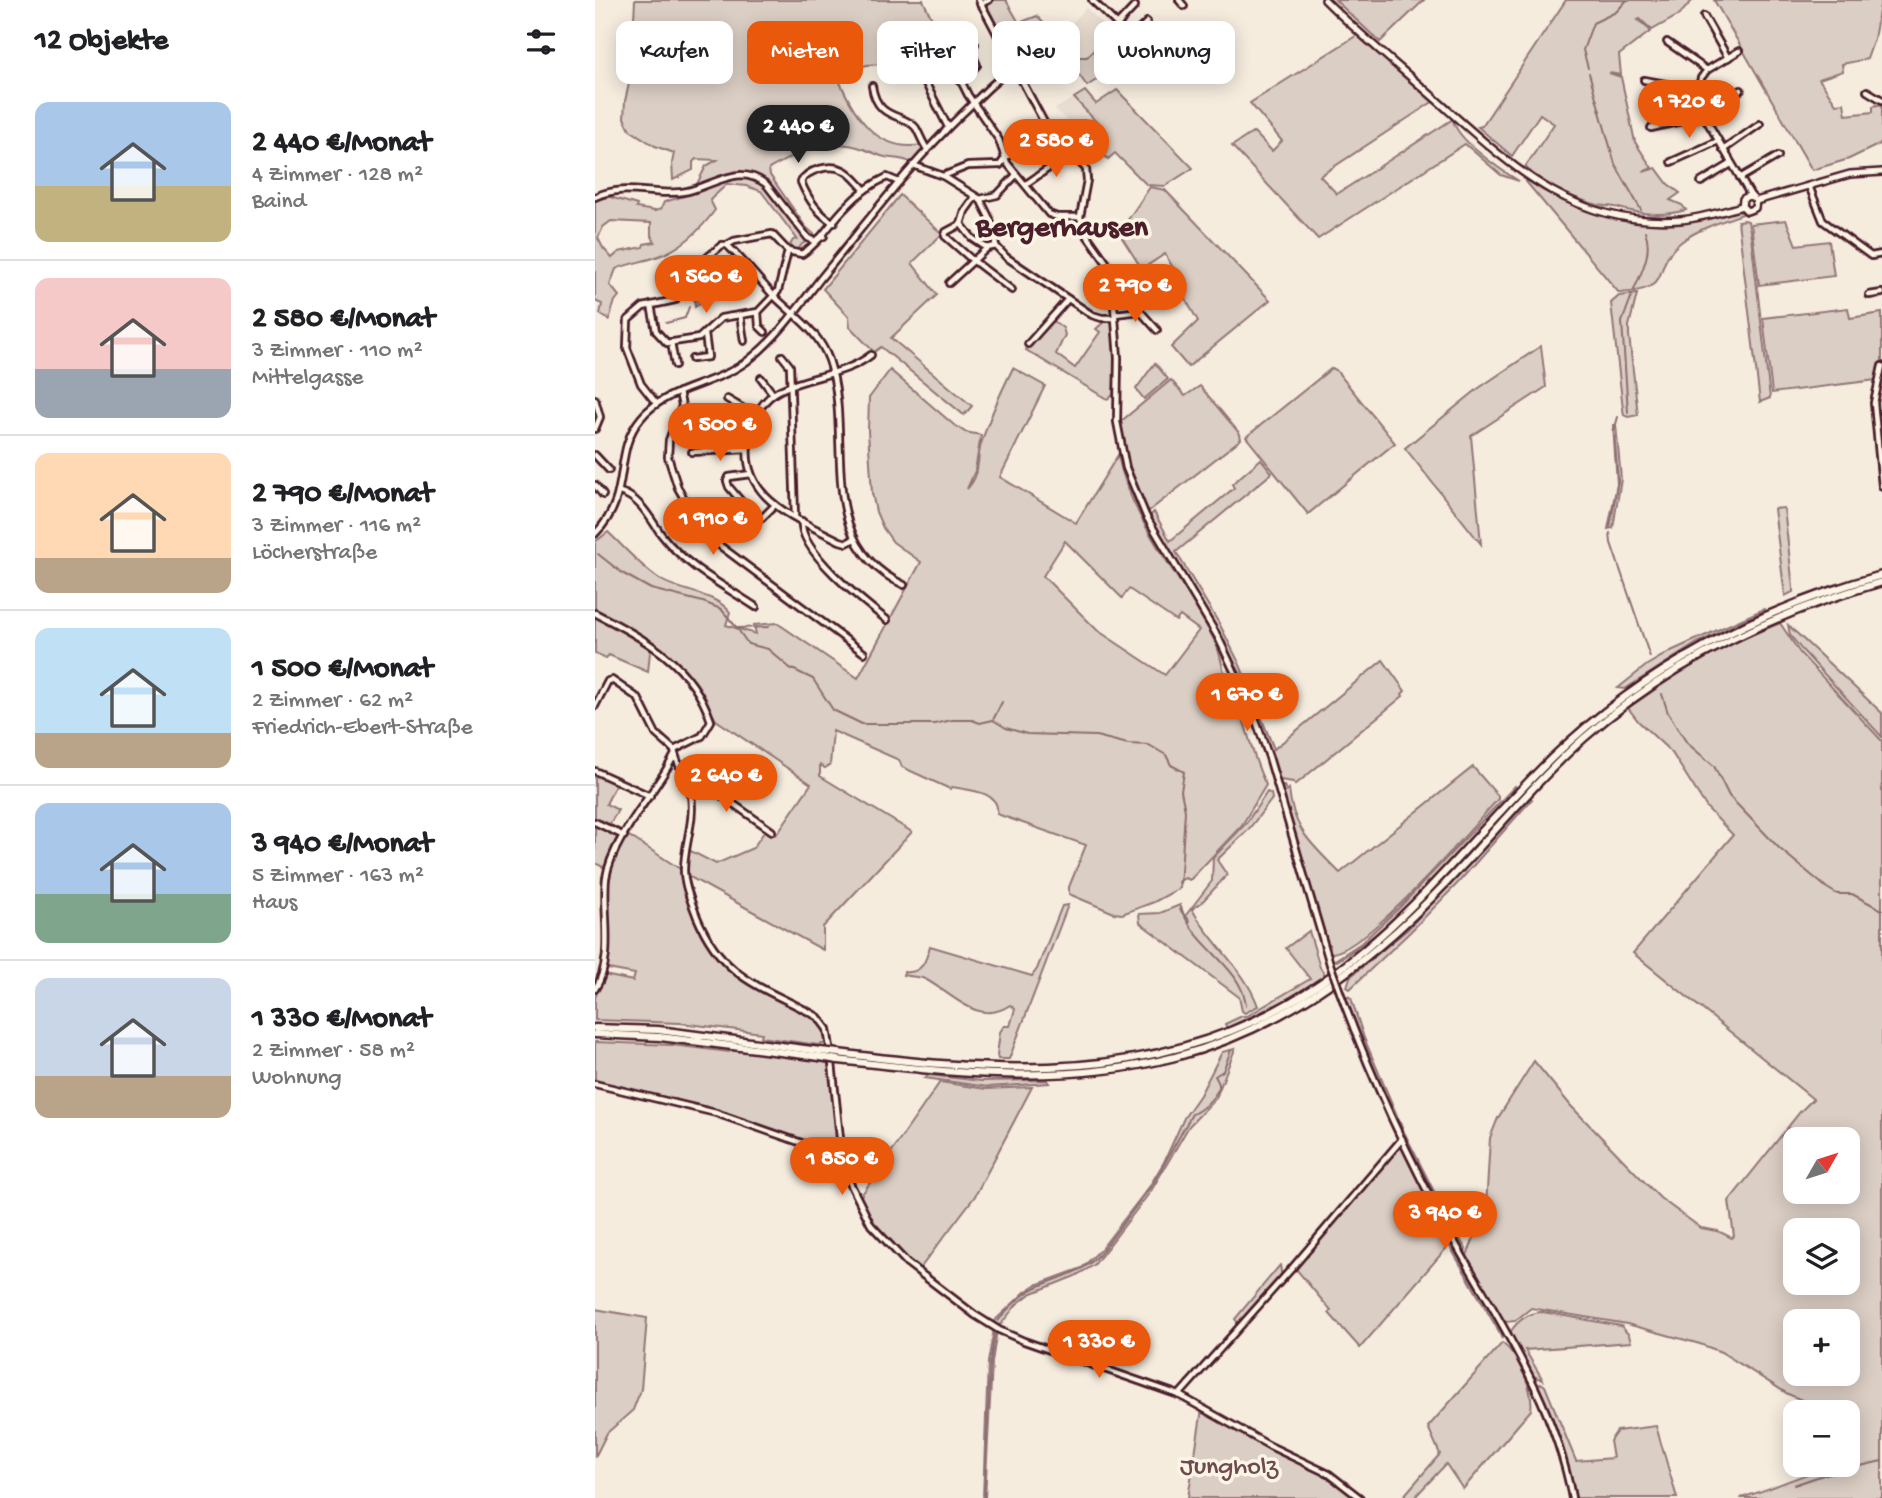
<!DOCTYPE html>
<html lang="de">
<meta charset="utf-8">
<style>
body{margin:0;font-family:"Gochi Hand",sans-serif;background:#f6f6f6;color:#202124;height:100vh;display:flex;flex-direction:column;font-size:26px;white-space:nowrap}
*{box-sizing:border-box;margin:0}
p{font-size:23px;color:#757577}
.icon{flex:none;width:38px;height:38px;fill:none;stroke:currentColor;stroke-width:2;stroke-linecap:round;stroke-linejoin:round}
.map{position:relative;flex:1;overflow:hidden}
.details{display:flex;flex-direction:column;background:#fff;width:595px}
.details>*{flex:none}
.top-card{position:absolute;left:21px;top:21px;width:665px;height:63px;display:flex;gap:14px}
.needle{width:46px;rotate:51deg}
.tools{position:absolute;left:1188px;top:1127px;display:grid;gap:14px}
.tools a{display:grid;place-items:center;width:77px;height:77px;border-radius:14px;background:#fff;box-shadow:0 4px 18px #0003;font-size:35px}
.price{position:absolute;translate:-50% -60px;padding:0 16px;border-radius:24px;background:#ea580c;color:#fff;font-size:23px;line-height:46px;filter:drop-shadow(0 2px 4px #0008)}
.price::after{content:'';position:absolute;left:50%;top:42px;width:21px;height:16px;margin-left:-10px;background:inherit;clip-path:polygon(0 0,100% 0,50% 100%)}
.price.selected{background:#222;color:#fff}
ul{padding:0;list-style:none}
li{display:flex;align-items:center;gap:21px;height:175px;padding:0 35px}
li+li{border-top:2px solid #e0e0e0}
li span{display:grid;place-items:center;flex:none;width:196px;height:140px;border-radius:14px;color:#555}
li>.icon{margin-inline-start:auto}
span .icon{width:84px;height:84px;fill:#fffc;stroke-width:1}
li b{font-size:30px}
h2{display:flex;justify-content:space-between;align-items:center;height:84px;padding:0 35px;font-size:30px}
.chip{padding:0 24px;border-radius:14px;background:#fff;box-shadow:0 4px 18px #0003;font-size:24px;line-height:63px}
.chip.selected{background:#ea580c;color:#fff}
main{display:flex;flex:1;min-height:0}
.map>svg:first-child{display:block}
</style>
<main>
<section class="details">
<h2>12 Objekte<svg class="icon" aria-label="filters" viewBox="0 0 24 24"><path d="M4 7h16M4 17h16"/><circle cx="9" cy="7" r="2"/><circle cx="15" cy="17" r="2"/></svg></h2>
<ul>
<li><span style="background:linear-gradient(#a9c7e8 60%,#c2b280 0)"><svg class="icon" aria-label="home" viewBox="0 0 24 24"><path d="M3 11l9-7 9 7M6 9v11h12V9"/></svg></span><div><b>2 440 €/Monat</b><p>4 Zimmer · 128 m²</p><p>Baind</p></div></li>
<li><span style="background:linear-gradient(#f6c9c9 65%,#9aa5b1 0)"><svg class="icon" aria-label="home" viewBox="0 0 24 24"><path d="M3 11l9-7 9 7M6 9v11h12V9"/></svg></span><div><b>2 580 €/Monat</b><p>3 Zimmer · 110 m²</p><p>Mittelgasse</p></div></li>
<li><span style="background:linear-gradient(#ffd9b3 75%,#b9a48a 0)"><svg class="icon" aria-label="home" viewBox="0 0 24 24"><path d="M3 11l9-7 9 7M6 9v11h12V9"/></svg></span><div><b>2 790 €/Monat</b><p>3 Zimmer · 116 m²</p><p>Löcherstraße</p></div></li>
<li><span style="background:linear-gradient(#bfe0f5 75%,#b9a48a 0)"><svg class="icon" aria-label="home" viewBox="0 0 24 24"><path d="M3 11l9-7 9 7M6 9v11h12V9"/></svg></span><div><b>1 500 €/Monat</b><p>2 Zimmer · 62 m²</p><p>Friedrich-Ebert-Straße</p></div></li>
<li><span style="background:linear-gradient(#a9c7e8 65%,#7fa58c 0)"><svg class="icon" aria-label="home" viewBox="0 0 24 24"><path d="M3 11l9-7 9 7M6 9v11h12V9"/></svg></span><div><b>3 940 €/Monat</b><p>5 Zimmer · 163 m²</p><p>Haus</p></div></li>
<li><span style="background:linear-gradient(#c9d6e8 70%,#b9a48a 0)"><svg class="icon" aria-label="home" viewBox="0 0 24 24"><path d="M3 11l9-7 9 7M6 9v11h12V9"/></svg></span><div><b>1 330 €/Monat</b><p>2 Zimmer · 58 m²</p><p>Wohnung</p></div></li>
</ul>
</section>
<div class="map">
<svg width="1287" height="1498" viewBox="0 0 1287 1498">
<rect width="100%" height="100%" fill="#f5ecde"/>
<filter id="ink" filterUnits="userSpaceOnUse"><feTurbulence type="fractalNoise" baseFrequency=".0143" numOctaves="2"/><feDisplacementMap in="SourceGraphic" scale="14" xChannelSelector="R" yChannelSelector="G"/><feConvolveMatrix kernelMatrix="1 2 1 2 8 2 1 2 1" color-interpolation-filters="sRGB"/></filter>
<g filter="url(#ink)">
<g fill="#e8ddd0">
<polygon points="491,8 517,32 492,58 474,58 462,39"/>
<polygon points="479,98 506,127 491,141 460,109"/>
</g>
<g fill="#dbcec4" stroke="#927678" stroke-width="2" fill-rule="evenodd">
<path d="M40 0H328L344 34 343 42 332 46 325 37 311 45V51H288L287 64 272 65 244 73 242 76C259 113 279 153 327 145L328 149 317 163C308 158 300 159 290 157 278 154 266 146 253 145 223 141 199 155 174 169L175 175 210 226 222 237 207 244 202 251 195 245 198 240 202 239 166 191 151 186 132 184 115 200 120 210C107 228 90 245 69 254 54 261 37 262 21 269L15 285 24 296 20 301 14 320 5 314 7 304 0 301V199L12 196 42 205 41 208 60 211 66 209 69 202 97 194 111 166 122 160 101 159 98 162V170L78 180 77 163 79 153 60 146 35 130 29 118 30 101 36 75ZM16 221 56 223V235L60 242 49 244 48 247 24 252 17 258 8 248 3 238 8 227Z"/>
<polygon points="399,0 411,0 424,23 442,16 460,36 475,57 492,57 503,46 523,66 492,86 482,72 463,84 443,52 426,60 431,72 427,74 393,8 392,6"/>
<polygon points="740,0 829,0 785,42"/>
<path d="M971 0H1098L1084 15 1057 30 1045 19 1043 20 1056 31 1024 55 1026 75 1014 73 1026 77 1040 142 1057 168 1048 172 1061 168 1073 184 1085 193 1075 200 1087 205 1091 210C1067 217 1043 214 1020 207 1015 206 1009 206 1003 205 977 198 950 185 930 167L959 124 945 114 917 156 883 127 887 126Z"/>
<polygon points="1119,0 1286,0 1279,39 1272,59 1247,64 1248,71 1224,79 1241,104 1249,103 1251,115 1278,112 1278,106 1287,104 1287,143 1254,159 1217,170"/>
<path d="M764 34 839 101 725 176 742 194 858 119C860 139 907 171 924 181L906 175 870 144 723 239 637 146 659 132 677 151 687 141 655 103Z"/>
<polygon points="522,90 598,168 570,186 552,185 520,153 513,159 493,138 506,127 479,98 490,91 501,104"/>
<path d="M928 178 964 199 1005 215 1107 218 1142 211 1150 213C1131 220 1104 228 1086 242 1053 268 1083 289 1024 293Z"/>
<polygon points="555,187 570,190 675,300 593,367 576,347 603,321 582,284 585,280 570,254 547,269 524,233"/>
<polygon points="305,195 347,234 317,263 342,295 296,338 377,406 369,415 286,347 279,352 255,327 254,317 228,289"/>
<polygon points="1149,220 1153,221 1156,236 1175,398 1165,402 1143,221"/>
<polygon points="1191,220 1201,245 1234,241 1239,276 1164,285 1156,224"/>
<polygon points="1042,294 1034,326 1034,335 1043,415 1033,417 1029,415 1028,409 1016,303 1024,296"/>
<polygon points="1253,308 1255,318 1287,313 1287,360 1281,380 1177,393 1168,318"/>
<polygon points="457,320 468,328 470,335 461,354 480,368 505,332 501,329 511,320 518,323 520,362 518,395 512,399 431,350"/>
<polygon points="946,346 951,387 876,436 886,544 810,448 884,388"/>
<polygon points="560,363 573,379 549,399 541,389"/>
<path d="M418 368 450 386 405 477 481 523 523 455C537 526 591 580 621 644 627 658 628 672 632 686 635 698 644 707 648 719 656 742 660 764 671 785L647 825 595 880 590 878 584 881 585 888 559 902 527 914 519 913 474 894V887L491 845 402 814C406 791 373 790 357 787L355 789 307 767 304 760 238 731 235 765 230 768 225 765V776L317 832 228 927V950L95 877H90L103 923 115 946 128 963 150 981 224 1019 232 1033V1043L223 1045 166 1037 167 1033 159 1032 85 1023 0 1020V998L9 975 38 981 40 974 13 969 10 965 12 885 16 871 0 863V771L22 782 11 804 23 810 12 829 30 838 31 834 90 872 92 849 121 864 158 848 171 829 181 835 216 784 121 720 95 677 67 650 56 642 53 672 14 655 11 658 0 653V542L13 532C30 548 46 567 66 580 87 592 120 593 135 612L131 625 161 634 159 625 182 623 263 678 326 562 298 542 288 528 281 512 277 493 273 431 274 398 295 370 359 425 370 432 386 435 380 471 372 489C386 474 381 462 386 444 394 418 406 392 418 368ZM470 541 527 598 534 589 581 621 585 616 604 630 570 675 502 630 448 576Z"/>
<polygon points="737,368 741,370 800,443 713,514 651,437"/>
<path d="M576 380 590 396 605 386 645 434 646 439 554 511 550 508C537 480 528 454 524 423Z"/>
<polygon points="1018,425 1021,425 1026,479 1018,528 1013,529 1022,484"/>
<path d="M666 459 677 473 581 552 625 625 645 665 679 749 788 660 810 691 807 694 808 696 700 785 698 782 685 780 681 776C668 737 655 698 637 661 613 611 582 565 554 517L559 512 575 541 639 488 637 484Z"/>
<polygon points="1189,508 1198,588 1198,592 1190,596 1179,509"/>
<polygon points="1169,609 1170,610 1102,643 1030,689 1023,688 1052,665 1076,651"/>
<path d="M1185 623 1205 653 1287 741V1498H1145C1177 1490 1224 1465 1253 1465V1412H1231L1229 1403 1209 1401 1193 1394 1126 1352 1105 1344 1032 1324 936 1308 920 1321 910 1322 871 1258 891 1208 895 1138 903 1118 939 1061 976 1106 1065 1198 1106 1228 1123 1231 1137 1238 1139 1236 1134 1201 1205 1112 1218 1099 1038 953 1138 835 1112 808 1077 753 1044 722 1033 708 1096 665 1130 646ZM1200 1139H1253V1192H1200ZM1200 1230H1253V1283H1200ZM1200 1321H1253V1374H1200Z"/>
<polygon points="1193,625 1287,713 1287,737 1207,650 1195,635"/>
<path d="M878 767 903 796V799C877 828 768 955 735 953L685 788 689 786 692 791 694 789C698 831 718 845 745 873Z"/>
<path d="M920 786 921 788C866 849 813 918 742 961L740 960 766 943 804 908Z"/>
<path d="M672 792 676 794 677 799 653 830 622 860 632 875 606 903 597 909C616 944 650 969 663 1006L650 1013 647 1011 644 997 545 923 544 914 565 913 585 905V910L595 923 591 915 617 881 618 858 652 822Z"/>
<polygon points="935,797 937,799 862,884 815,932 755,989 752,987 755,977 813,929"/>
<path d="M473 905 414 1059H403L402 1055 405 1032 409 1026H415L420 1009 415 1005C383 1027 357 993 330 979 324 976 315 977 308 975L309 972C327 974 331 961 335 946L437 976 442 969 467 906Z"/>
<polygon points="714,931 725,967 730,975 697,997 632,1028 630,1024 647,1016 652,1016 715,979 691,948"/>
<polygon points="752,996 756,998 769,1038 809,1132 856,1225 871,1249 870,1253 855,1231 808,1138 757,1019 750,1000"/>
<polygon points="0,1042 77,1045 134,1052 136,1048 235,1063 245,1151 242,1155 117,1110 0,1083"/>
<polygon points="640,1049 621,1098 594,1126 556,1191 499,1265 480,1276 435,1294 422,1304 406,1324 402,1326 396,1324 430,1292 441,1285 487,1268 506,1249 554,1187 569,1162 589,1118 605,1095 627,1052"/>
<polygon points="333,1075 386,1081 452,1080 454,1083 393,1087 330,1078"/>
<path d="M345 1082 391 1089 437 1087 380 1196 323 1271C299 1250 278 1229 263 1200Z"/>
<polygon points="806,1144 907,1327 907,1339 903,1330 854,1245 765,1348 734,1313 736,1311 701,1269 701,1266"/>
<polygon points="685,1265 687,1278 646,1323 643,1323 640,1319"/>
<polygon points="0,1309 52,1318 46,1389 38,1410 12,1433 0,1457"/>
<path d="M948 1312 1026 1326 1034 1335 1036 1342 930 1350 948 1380 938 1376 917 1337 916 1331C923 1320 935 1312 948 1312Z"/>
<polygon points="399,1329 402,1330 397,1362 390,1498 388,1498 393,1362"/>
<path d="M907 1343C924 1355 939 1391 936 1410L868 1489 851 1464 819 1498H807L845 1454 833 1427Z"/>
<polygon points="946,1383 950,1386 981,1461 1018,1458 1015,1441 1022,1431 1061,1426 1082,1498 979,1498 966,1445 943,1386"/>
<polygon points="607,1409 675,1448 732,1476 762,1498 593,1498"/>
</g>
<polygon fill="#b8a39e" stroke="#8c6e70" stroke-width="2" points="140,259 143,264 133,274 147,289 144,292 123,291 100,307 99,299 122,278 127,277 124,262"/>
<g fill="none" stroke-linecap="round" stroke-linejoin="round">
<g stroke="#8c6e70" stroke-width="2">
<polyline points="993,68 988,50 998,23 1021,12 1032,0"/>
<polyline points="994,73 1020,164 1046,210"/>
<path d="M1039 290C1047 271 1058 251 1050 231"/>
<polyline points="71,323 90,318 94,307"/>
<polyline points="1033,412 1027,322 1037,295"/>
<polyline points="1015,527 1023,481 1019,431 1023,417"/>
<polyline points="1015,533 1016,543 1055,657"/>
<polyline points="3,554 27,573 56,589 108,602 126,609 142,628 174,627"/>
<polyline points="142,628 153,644 173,649 195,668 218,679 238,710 267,724 339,724 357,720 377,720 385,723 398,720 407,702"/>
<polyline points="1067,694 1073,713 1092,743 1119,766 1134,796 1185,849 1232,888 1242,894 1257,894 1287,910"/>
<polyline points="398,720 411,728 432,734 501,736 533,744 554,745 571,755 576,765 589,772 586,791 590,811 585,887"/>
<path d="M586 907C598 946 646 965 651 1005"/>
<path d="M403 1321C413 1309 425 1295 440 1288 464 1277 486 1274 504 1255L558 1184 597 1114C606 1111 621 1097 624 1087 625 1083 622 1080 620 1076L628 1071 636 1050"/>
<polyline points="1199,1485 1231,1474 1287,1461"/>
<polyline points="389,1498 395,1363 400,1331"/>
</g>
<g stroke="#4a1f2b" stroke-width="10">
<g id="minor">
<polyline points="384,0 451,126 491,169 492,180 485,217 491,234 511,262 517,279 523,358 522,422 531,468 551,516 623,637 656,707 674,757 735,964"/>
<polyline points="497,0 540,42"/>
<polyline points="584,0 589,6"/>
<polyline points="385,4 394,0"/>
<polyline points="1109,16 1133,58"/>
<polyline points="522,25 540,6"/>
<polyline points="344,37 373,95 404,140 412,163 454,214 462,217 485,217"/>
<polyline points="536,38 552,22"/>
<polyline points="1072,42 1112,70"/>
<polyline points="1144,51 1112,70 1106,78 1102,96 1109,116 1156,196"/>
<polyline points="311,67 320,68 325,72 353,127"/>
<polyline points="1049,80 1102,90"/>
<polyline points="366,82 382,65 374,47 380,44"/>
<path d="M277 86C282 121 309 113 321 128 325 135 327 142 332 149"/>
<polyline points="1272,91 1287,100"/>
<polyline points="1107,112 1146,90"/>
<polyline points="1056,128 1109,116"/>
<polyline points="1128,150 1165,124"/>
<polyline points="1076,162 1123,141"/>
<polyline points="318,165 348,176 385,199 402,195 421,175"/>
<polyline points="348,176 373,166 405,165 410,158 451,126"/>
<polyline points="1145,178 1183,156"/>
<polyline points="1106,182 1136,164"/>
<polyline points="431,184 477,152"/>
<polyline points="1214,186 1228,221 1276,256 1287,254"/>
<path d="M0 197C31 182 61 198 93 191 111 187 127 176 146 175 156 175 163 178 171 184L213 238 219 241 229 236"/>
<polyline points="380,197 370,211 366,224 351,232 350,236 375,258 417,290"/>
<polyline points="385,199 395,219 401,246 411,257 497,315 507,318 520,318"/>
<path d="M239 223C223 214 213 199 206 182 212 169 236 164 248 170 256 173 263 183 270 190"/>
<polyline points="366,224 377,238 392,248"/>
<path d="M193 251 207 254C227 241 235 222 252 206 263 194 277 184 292 177L304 182"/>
<polyline points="354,283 392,248 401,246"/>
<polyline points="1274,295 1287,293"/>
<polyline points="56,305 61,331 72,343 104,338 126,318 163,312 183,291 193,251 177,234 139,241 132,245"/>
<polyline points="163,312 164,326 170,332"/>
<polyline points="520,314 545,311 562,330"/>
<polyline points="145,315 149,341"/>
<polyline points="76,342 80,365"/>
<polyline points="433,344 473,299"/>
<polyline points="187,356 195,366 200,516"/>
<polyline points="97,359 113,357 110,334"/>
<polyline points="1287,366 1279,403 1287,486"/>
<polyline points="166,378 178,394"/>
<polyline points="84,392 87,406 74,440 73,457 83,488 99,516 124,545 269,653"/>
<polyline points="0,399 5,417 0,429"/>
<polyline points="132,399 161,416"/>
<path d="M61 403 46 384 32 348 33 320 48 307 80 300 78 286 127 245H132C149 261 163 279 179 296 200 317 223 330 234 360 260 437 216 542 309 585"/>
<polyline points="120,421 144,422 151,411"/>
<polyline points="97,452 152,449"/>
<polyline points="0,455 14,470"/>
<polyline points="156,474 134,477 132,481 134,487 162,520 167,518 180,505"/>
<polyline points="0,485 8,495"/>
<path d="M25 492C45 498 55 518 66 534 90 566 128 585 161 607"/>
<path d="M207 521C203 551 269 602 292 620"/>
<path d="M0 534C39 495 16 454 46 418 72 386 123 386 156 358 184 336 204 306 226 278 272 222 315 164 368 113 384 98 400 79 420 68"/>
<path d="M259 539 252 543 245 541C199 517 139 497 155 432 159 415 169 398 185 390 215 375 249 376 276 355"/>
<path d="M0 613C50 639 97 664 116 721L107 736 79 750"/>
<polyline points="0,706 13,681 17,680 43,698 61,734 79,750"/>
<path d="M79 750C82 766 93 779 96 795 100 821 89 845 89 870 89 886 97 903 102 917 129 981 168 986 223 1017L232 1029 235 1047"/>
<polyline points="0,771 55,796"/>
<polyline points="89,774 97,775 177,831"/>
<polyline points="0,822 29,836"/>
<path d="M0 989C20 960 7 911 11 878 17 838 61 792 79 756"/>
<path d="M745 992C775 1075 813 1157 855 1234 903 1320 959 1400 977 1498"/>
<polyline points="237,1063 247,1157 255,1183 276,1225 312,1263 380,1315 404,1330 429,1341 584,1395 675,1446 734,1474 765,1498"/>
<polyline points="0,1084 121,1113 247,1157"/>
<polyline points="584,1395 698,1267 807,1139"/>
</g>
</g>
<g stroke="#4a1f2b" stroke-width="10">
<g id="major">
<path d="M730 0C766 36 807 69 845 103 917 167 981 228 1085 220 1106 218 1127 212 1147 206L1152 211 1160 208 1161 201"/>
<polyline points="1161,201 1255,174 1287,172"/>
<polyline points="1147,206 1148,199 1153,196 1157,197 1161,201"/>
</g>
</g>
<g stroke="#4a1f2b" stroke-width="11">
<g id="highway">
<polyline points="0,1028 63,1030 225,1051"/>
<polyline points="0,1034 65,1037 225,1057"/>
<path d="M243 1053C386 1071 524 1083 659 1021 787 963 860 853 957 758 1049 669 1164 609 1287 575"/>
<path d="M243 1060C356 1073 468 1086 580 1057 697 1026 788 952 868 865 908 822 945 777 989 738 1075 662 1178 613 1287 582"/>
</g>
</g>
<use href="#minor" stroke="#fcf5e5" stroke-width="4.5"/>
<use href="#major" stroke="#fcf5e5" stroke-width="5"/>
<use href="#highway" stroke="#fcf5e5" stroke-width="6"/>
<g stroke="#4a1f2b" stroke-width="10" stroke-linecap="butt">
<polyline id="minor-bridge" points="735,964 745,992"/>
</g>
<g stroke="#4a1f2b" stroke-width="11" stroke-linecap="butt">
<g id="highway-bridge">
<polyline points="225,1051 243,1053"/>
<polyline points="225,1057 243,1060"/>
</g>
</g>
<use href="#minor-bridge" stroke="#fcf5e5" stroke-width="4.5"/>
<use href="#highway-bridge" stroke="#fcf5e5" stroke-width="6"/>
</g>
</g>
<g text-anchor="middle" stroke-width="7" stroke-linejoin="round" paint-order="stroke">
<g font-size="26" fill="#6e4b51" stroke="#fcf5e5">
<text x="634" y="1473">Jungholz</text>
</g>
<g font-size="30" font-weight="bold" fill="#4a1f2b" stroke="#fcf5e5">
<text x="467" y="235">Bergerhausen</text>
</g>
</g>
</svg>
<div class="tools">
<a><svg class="needle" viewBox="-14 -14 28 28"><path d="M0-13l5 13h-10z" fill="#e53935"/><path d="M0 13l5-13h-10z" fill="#757577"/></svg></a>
<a><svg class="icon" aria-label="layers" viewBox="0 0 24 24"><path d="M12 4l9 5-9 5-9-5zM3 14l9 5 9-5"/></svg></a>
<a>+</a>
<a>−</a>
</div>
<b class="price" style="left:1094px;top:140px">1 720 €</b>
<b class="price selected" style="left:203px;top:165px">2 440 €</b>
<b class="price" style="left:461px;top:179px">2 580 €</b>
<b class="price" style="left:111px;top:315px">1 560 €</b>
<b class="price" style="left:540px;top:324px">2 790 €</b>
<b class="price" style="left:125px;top:463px">1 500 €</b>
<b class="price" style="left:118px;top:557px">1 910 €</b>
<b class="price" style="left:652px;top:733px">1 670 €</b>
<b class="price" style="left:131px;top:814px">2 640 €</b>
<b class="price" style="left:247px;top:1197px">1 850 €</b>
<b class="price" style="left:850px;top:1251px">3 940 €</b>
<b class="price" style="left:504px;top:1380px">1 330 €</b>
<div class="top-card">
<a class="chip">Kaufen</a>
<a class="chip selected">Mieten</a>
<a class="chip">Filter</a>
<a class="chip">Neu</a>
<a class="chip">Wohnung</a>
</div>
</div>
</main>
